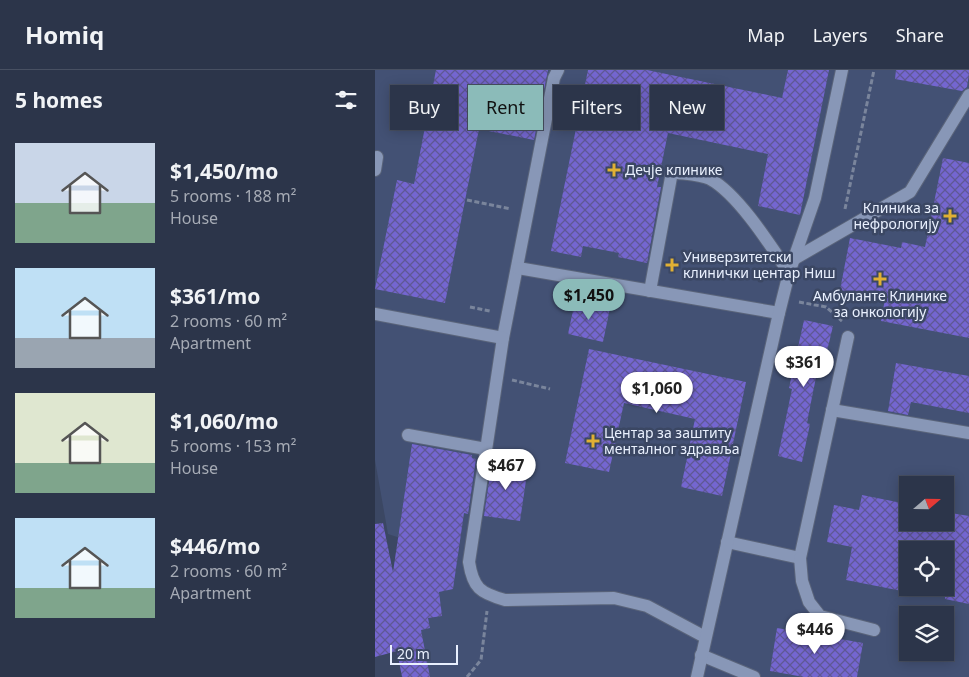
<!DOCTYPE html>
<meta charset="utf-8">
<style>
body{margin:0;font-family:"Noto Sans",sans-serif;background:#384054;color:#f1f3f6;height:100vh;display:flex;flex-direction:column;font-size:19px;white-space:nowrap}
*{box-sizing:border-box;margin:0}
p{font-size:16px;color:#a6abb5}
.icon{flex:none;width:28px;height:28px;fill:none;stroke:currentColor;stroke-width:2;stroke-linecap:round;stroke-linejoin:round}
.map{position:relative;flex:1;overflow:hidden}
.panel{display:flex;flex-direction:column;background:#2c354a;width:375px}
.panel>*{flex:none}
.guide{position:absolute;left:15px;top:15px;width:475px;height:45px;display:flex;gap:10px}
.needle{width:32px;rotate:70deg}
.controls{position:absolute;left:524px;top:406px;display:grid;gap:10px}
.controls a{display:grid;place-items:center;width:55px;height:55px;border-radius:0px;background:#2c354a;box-shadow:0 2px 12px #0003,0 0 0 1px #485062;font-size:25px}
.scale{position:absolute;left:15px;bottom:12px;width:68px;box-sizing:border-box;padding-left:5px;border:2px solid #e9f0fe;border-top:0;font-size:14px;line-height:18px;white-space:nowrap;color:#e9f0fe;-webkit-text-stroke:4px #3b4763;paint-order:stroke}
.price{position:absolute;translate:-50% -42px;padding:0 11px;border-radius:18px;background:#fff;color:#222;font-size:16px;line-height:32px;filter:drop-shadow(0 1px 2px #0008)}
.price::after{content:'';position:absolute;left:50%;top:30px;width:15px;height:11px;margin-left:-8px;background:inherit;clip-path:polygon(0 0,100% 0,50% 100%)}
.price.on{background:#8bbbb9;color:#111}
ul{padding:0;list-style:none}
li{display:flex;align-items:center;gap:15px;height:125px;padding:0 15px}
li span{display:grid;place-items:center;flex:none;width:140px;height:100px;border-radius:0px;color:#555}
li>.icon{margin-inline-start:auto}
span .icon{width:60px;height:60px;fill:#fffc;stroke-width:1}
li b{font-size:21px}
h2{display:flex;justify-content:space-between;align-items:center;height:60px;padding:0 15px;font-size:21px}
.tag{padding:0 18px;border-radius:0px;background:#2c354a;box-shadow:0 2px 12px #0003,0 0 0 1px #485062;font-size:18px;line-height:45px}
.tag.on{background:#8bbbb9;color:#111}
header{display:flex;align-items:center;gap:30px;box-sizing:border-box;height:70px;padding:0 25px;background:#2c354a;border-bottom:1px solid #485062}
header strong{font-size:24px}
nav{display:flex;gap:28px;margin-inline-start:auto;font-size:18px}
main{display:flex;flex:1;min-height:0}
.map>svg:first-child{display:block}
</style>
<header>
<strong>Homiq</strong>
<nav><a>Map</a><a>Layers</a><a>Share</a></nav>
</header>
<main>
<section class="panel">
<h2>5 homes<svg class="icon" aria-label="filters" viewBox="0 0 24 24"><path d="M4 7h16M4 17h16"/><circle cx="9" cy="7" r="2"/><circle cx="15" cy="17" r="2"/></svg></h2>
<ul>
<li><span style="background:linear-gradient(#c9d6e8 60%,#7fa58c 0)"><svg class="icon" aria-label="home" viewBox="0 0 24 24"><path d="M3 11l9-7 9 7M6 9v11h12V9"/></svg></span><div><b>$1,450/mo</b><p>5 rooms · 188 m²</p><p>House</p></div></li>
<li><span style="background:linear-gradient(#bfe0f5 70%,#9aa5b1 0)"><svg class="icon" aria-label="home" viewBox="0 0 24 24"><path d="M3 11l9-7 9 7M6 9v11h12V9"/></svg></span><div><b>$361/mo</b><p>2 rooms · 60 m²</p><p>Apartment</p></div></li>
<li><span style="background:linear-gradient(#dfe7d0 70%,#7fa58c 0)"><svg class="icon" aria-label="home" viewBox="0 0 24 24"><path d="M3 11l9-7 9 7M6 9v11h12V9"/></svg></span><div><b>$1,060/mo</b><p>5 rooms · 153 m²</p><p>House</p></div></li>
<li><span style="background:linear-gradient(#bfe0f5 70%,#7fa58c 0)"><svg class="icon" aria-label="home" viewBox="0 0 24 24"><path d="M3 11l9-7 9 7M6 9v11h12V9"/></svg></span><div><b>$446/mo</b><p>2 rooms · 60 m²</p><p>Apartment</p></div></li>
</ul>
</section>
<div class="map">
<svg width="594" height="607" viewBox="0 0 594 607">
<defs>
<pattern id="building-cross-hatch" width="8" height="8" patternUnits="userSpaceOnUse" patternTransform="scale(1.25)"><rect width="8" height="8" fill="#7466d0"/><path d="M0 0l8 8M0 8l8-8" fill="none" stroke="#5f5895"/></pattern>
</defs>
<rect width="100%" height="100%" fill="#3b4763"/>
<path fill="#435174" fill-rule="evenodd" d="M0 0H594V607H54L28 469 13 464 0 390ZM532 415H570V452H532ZM532 480H570V518H532ZM532 545H570V582H532Z"/>
<g fill="url(#building-cross-hatch)">
<polygon points="61,0 173,0 159,70 104,59 70,233 0,219 22,110 39,114"/>
<polygon points="213,0 272,0 407,28 413,0 454,0 425,145 383,136 393,84 293,63 282,117 286,117 272,193 243,187 244,183 208,176 206,187 176,181"/>
<polygon points="521,0 594,0 594,4 592,17 587,21 520,9"/>
<polygon points="568,88 594,93 594,268 506,251 510,229 465,220 475,168 526,178 527,172 550,177"/>
<polygon points="200,231 235,238 228,272 193,264"/>
<polygon points="429,250 458,256 449,294 444,293 437,327 432,353 435,354 427,392 403,386 417,319 414,318"/>
<polygon points="214,279 371,312 347,426 306,417 320,349 249,333 234,402 190,393"/>
<polygon points="521,293 594,306 594,343 536,332 533,345 513,341"/>
<polygon points="37,374 97,385 97,388 101,389 93,444 89,443 78,519 64,522 67,546 53,548 55,558 46,560 55,607 27,607 22,581 0,587 0,454 8,453 18,502"/>
<polygon points="117,391 153,397 145,451 109,446"/>
<polygon points="487,425 532,434 532,452 570,452 570,442 594,446 594,534 570,529 570,480 532,480 532,522 471,510 477,477 452,472 459,435 484,440"/>
<polygon points="402,558 488,573 482,607 429,607 395,601"/>
</g>
<g fill="none" stroke-linecap="round" stroke-linejoin="round">
<g stroke="#5a647a" stroke-width="14">
<g id="service">
<path d="M183 0 179 8 128 268 94 492C98 518 105 523 130 530L239 528 272 536 330 567"/>
<polyline points="0,100 2,87"/>
<polyline points="419,189 535,122 594,25"/>
<polyline points="143,198 404,243"/>
<path d="M275 221 297 102C308 104 325 104 335 109 363 124 396 176 414 203"/>
<polyline points="0,244 128,268"/>
<polyline points="457,340 594,363"/>
<polyline points="33,365 111,379"/>
<polyline points="352,472 425,488 473,267"/>
<polyline points="425,488 427,511 434,532 445,546 499,560"/>
<polyline points="326,585 379,607"/>
<polyline points="322,607 404,243 414,203 440,128 467,0"/>
</g>
</g>
<g stroke="#7a859c" stroke-width="3" stroke-dasharray="5 2.5" stroke-linecap="butt">
<polyline points="92,130 136,139"/>
<polyline points="470,139 499,0"/>
<polyline points="424,232 451,237 467,251"/>
<polyline points="95,237 115,241"/>
<polyline points="137,310 175,319"/>
<polyline points="92,607 106,590 112,541"/>
</g>
<use href="#service" stroke="#8897b7" stroke-width="12"/>
</g>
<g fill="#e0b034" stroke="#3b4763" stroke-width="2">
<path d="M236.5 92.5h5v5h5v5h-5v5h-5v-5h-5v-5h5z"/>
<path d="M572.5 138.5h5v5h5v5h-5v5h-5v-5h-5v-5h5z"/>
<path d="M294.5 187.5h5v5h5v5h-5v5h-5v-5h-5v-5h5z"/>
<path d="M502.5 201.5h5v5h5v5h-5v5h-5v-5h-5v-5h5z"/>
<path d="M215.5 363.5h5v5h5v5h-5v5h-5v-5h-5v-5h5z"/>
</g>
<g text-anchor="middle" stroke-width="5" stroke-linejoin="round" paint-order="stroke">
<g font-size="14" fill="#e9f0fe" stroke="#3b4763" text-anchor="start">
<text x="250" y="105">Дечје клинике</text>
<text x="564" y="143" text-anchor="end">Клиника за<tspan x="564" dy="16">нефрологију</tspan></text>
<text x="308" y="192">Универзитетски<tspan x="308" dy="16">клинички центар Ниш</tspan></text>
<text x="505" y="231" text-anchor="middle">Амбуланте Клинике<tspan x="505" dy="16">за онкологију</tspan></text>
<text x="229" y="368">Центар за заштиту<tspan x="229" dy="16">менталног здравља</tspan></text>
</g>
</g>
</svg>
<div class="controls">
<a><svg class="needle" viewBox="-14 -14 28 28"><path d="M0-13l5 13h-10z" fill="#e53935"/><path d="M0 13l5-13h-10z" fill="#a6abb5"/></svg></a>
<a><svg class="icon" aria-label="locate" viewBox="0 0 24 24"><circle cx="12" cy="12" r="6"/><path d="M12 2v4M12 18v4M2 12h4M18 12h4"/></svg></a>
<a><svg class="icon" aria-label="layers" viewBox="0 0 24 24"><path d="M12 4l9 5-9 5-9-5zM3 14l9 5 9-5"/></svg></a>
</div>
<div class="scale">20 m</div>
<b class="price on" style="left:214px;top:251px">$1,450</b>
<b class="price" style="left:429px;top:318px">$361</b>
<b class="price" style="left:282px;top:344px">$1,060</b>
<b class="price" style="left:131px;top:421px">$467</b>
<b class="price" style="left:440px;top:585px">$446</b>
<div class="guide">
<a class="tag">Buy</a>
<a class="tag on">Rent</a>
<a class="tag">Filters</a>
<a class="tag">New</a>
</div>
</div>
</main>
